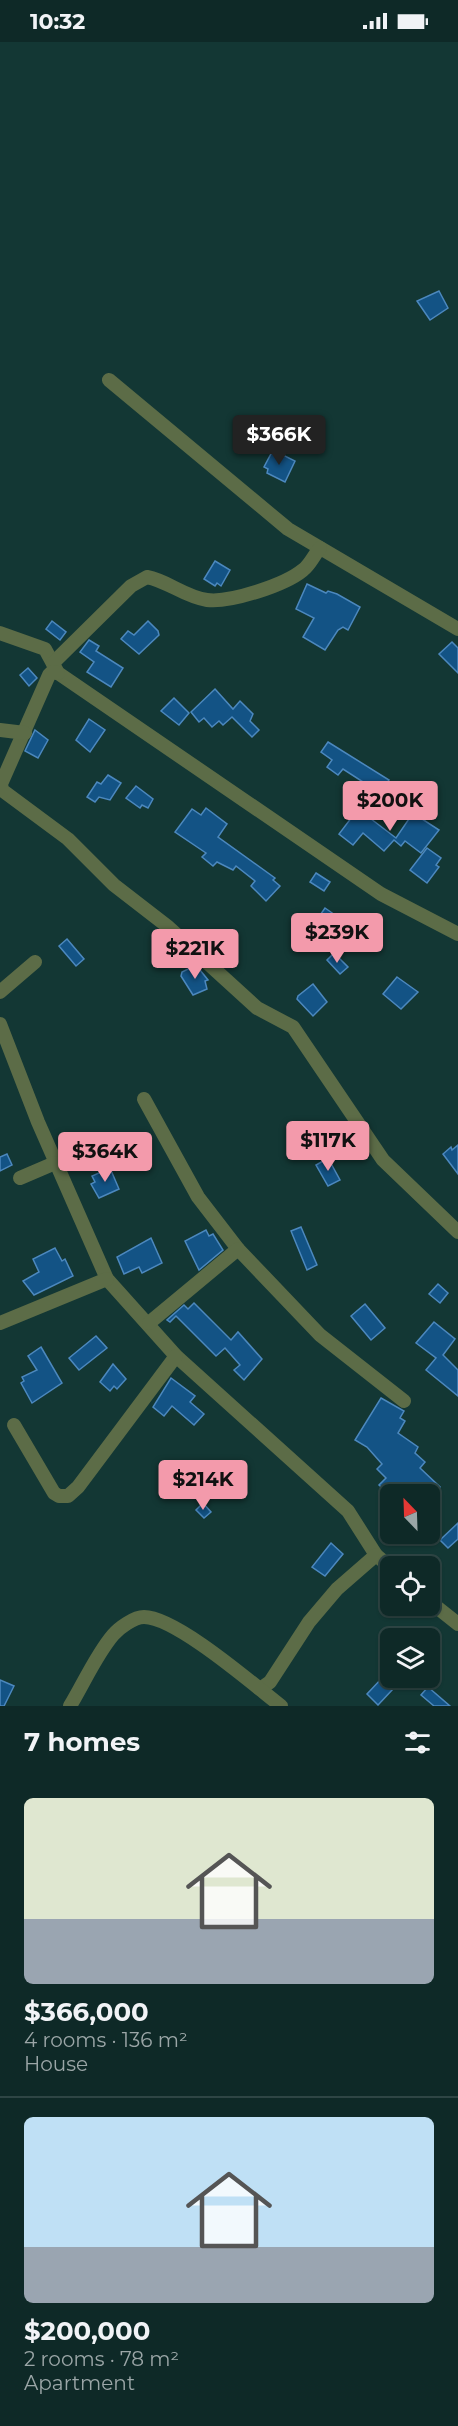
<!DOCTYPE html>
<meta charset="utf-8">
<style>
body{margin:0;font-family:Montserrat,sans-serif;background:#1c3533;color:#f1f3f6;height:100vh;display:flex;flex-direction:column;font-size:22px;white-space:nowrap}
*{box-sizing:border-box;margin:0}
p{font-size:20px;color:#9ba6a7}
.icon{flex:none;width:33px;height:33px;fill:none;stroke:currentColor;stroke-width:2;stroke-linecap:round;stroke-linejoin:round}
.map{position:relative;height:1664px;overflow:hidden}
.details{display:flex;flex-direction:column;background:#0e2927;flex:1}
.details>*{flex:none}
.needle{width:39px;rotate:337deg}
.fabs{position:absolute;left:380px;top:1442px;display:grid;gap:12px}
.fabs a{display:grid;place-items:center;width:60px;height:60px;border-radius:9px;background:#0e2927;box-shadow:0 2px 4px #0004,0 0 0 2px #2e4544;font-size:30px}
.price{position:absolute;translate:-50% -51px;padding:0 14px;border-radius:6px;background:#f39aab;color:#111;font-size:20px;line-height:39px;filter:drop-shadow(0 2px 3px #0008)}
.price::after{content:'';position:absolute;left:50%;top:36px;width:18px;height:14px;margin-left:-9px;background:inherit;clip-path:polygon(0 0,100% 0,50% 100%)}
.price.current{background:#222;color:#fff}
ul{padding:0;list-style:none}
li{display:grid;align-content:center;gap:12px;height:318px;padding:0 24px}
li+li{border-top:2px solid #2e4544}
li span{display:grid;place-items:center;height:186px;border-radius:9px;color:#555}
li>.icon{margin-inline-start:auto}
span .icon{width:108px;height:108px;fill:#fffc;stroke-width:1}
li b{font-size:26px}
h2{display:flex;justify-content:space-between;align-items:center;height:72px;padding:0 24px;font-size:26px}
.status{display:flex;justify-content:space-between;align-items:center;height:42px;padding:0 30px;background:#0e2927;direction:ltr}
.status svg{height:16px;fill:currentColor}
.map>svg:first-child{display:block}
</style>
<div class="status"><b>10:32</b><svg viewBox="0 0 49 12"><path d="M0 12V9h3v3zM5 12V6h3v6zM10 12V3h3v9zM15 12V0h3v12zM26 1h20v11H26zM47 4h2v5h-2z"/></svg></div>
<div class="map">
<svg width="458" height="1664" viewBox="0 0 458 1664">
<rect width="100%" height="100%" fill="#133734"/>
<g fill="#135385" stroke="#4c88be" stroke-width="1.5">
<polygon points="439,249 448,266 430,278 417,259"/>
<polygon points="273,408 295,419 285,440 267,431 268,427 264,425"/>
<polygon points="215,519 230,528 221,544 217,541 215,544 204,537"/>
<polygon points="307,542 326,551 328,549 337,552 360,565 348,588 343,585 338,588 325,608 303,595 314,576 296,567"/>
<polygon points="52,579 66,590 60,598 46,587"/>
<polygon points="148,579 158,589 159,593 139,612 121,597 128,589 134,593"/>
<polygon points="89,598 99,604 96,609 123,626 111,645 87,630 94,620 80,610"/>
<polygon points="452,600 458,606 458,631 439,612"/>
<polygon points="28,626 37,636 29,644 20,633"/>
<polygon points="215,647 233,667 240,659 253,672 250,679 259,688 252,695 232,675 223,683 219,679 212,685 204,676 199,680 191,670"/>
<polygon points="174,656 189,671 179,683 161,669"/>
<polygon points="89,677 105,688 90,710 76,698"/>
<polygon points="35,688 48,698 38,716 25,709"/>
<polygon points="328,700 389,738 380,751 343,727 338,733 327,725 332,718 321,710"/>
<polygon points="108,733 121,741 110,758 99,755 95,760 87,755 97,740 101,742"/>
<polygon points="136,744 153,757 148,766 142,763 140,766 126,756"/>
<polygon points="206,766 227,782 218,795 275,836 273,838 280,844 266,859 251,844 255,839 236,824 233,828 217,820 213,824 202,815 206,811 175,790 192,767 201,773"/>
<polygon points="358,767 396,796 413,771 439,788 421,811 405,799 401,804 394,798 384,809 363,791 353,803 339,792"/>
<polygon points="427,806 441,816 436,823 439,825 427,841 410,828"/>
<polygon points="316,831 330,840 324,849 310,840"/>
<polygon points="325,866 348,882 340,890 318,876"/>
<polygon points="67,897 84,917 76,924 59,904"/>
<polygon points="334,911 348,925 340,932 327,918"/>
<polygon points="196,923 208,938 205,939 207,947 193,953 181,934 182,930"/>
<polygon points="397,935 418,950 401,967 383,952"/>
<polygon points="313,942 327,960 313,974 297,957 298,954"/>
<polygon points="458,1103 458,1132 443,1112 451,1105 452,1108"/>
<polygon points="7,1112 12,1123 0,1129 0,1115"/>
<polygon points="328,1116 340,1138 328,1144 316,1123"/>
<polygon points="110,1126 119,1147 99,1156 91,1142 95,1140 92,1134"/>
<polygon points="301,1185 317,1223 307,1228 291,1189"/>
<polygon points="206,1188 209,1194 213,1192 223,1208 199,1228 185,1199"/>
<polygon points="151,1196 162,1221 142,1231 139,1225 124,1232 117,1215"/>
<polygon points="55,1206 62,1219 65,1217 73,1234 34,1253 23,1239 39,1230 33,1217"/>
<polygon points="438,1242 448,1251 440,1261 429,1252"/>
<polygon points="194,1261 231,1298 238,1290 262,1317 244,1338 234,1328 240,1323 225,1306 216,1314 176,1274 170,1280 167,1278 184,1263 188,1267"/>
<polygon points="365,1262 385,1286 371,1298 351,1274"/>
<polygon points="434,1280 455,1297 443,1313 458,1328 458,1354 426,1328 436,1316 416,1301"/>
<polygon points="96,1294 107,1306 79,1328 69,1316"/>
<polygon points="41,1305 62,1341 32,1361 21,1341 24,1339 22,1335 37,1328 28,1314"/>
<polygon points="113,1322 126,1337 117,1347 114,1344 110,1349 100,1340"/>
<polygon points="171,1336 195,1354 190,1360 204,1372 194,1383 172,1364 164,1374 153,1365"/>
<polygon points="381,1356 404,1369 400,1376 405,1379 398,1391 418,1405 415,1411 425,1420 420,1426 440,1445 431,1452 389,1452 379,1443 386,1436 377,1427 382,1422 367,1405 355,1398"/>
<polygon points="203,1461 211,1470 204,1476 196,1468"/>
<polygon points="458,1481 458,1497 448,1506 440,1498"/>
<polygon points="331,1501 343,1512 325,1534 312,1525"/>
<polygon points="382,1636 393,1647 378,1663 367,1652"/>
<polygon points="0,1638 14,1644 4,1664 0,1664"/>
<polygon points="428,1645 450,1664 434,1664 421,1653"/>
</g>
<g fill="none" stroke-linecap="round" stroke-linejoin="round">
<g stroke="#5c6c47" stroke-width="14">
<polyline points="109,338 288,487 458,587"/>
<polyline points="0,591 45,607 58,631 381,852 458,892"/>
<path d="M53 621 131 544 147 535C168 539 185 555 207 558 230 561 285 543 303 528 310 523 314 513 320 506"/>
<polyline points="58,631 52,630 49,633 1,742 2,748 68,797 114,843 167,884 257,966 293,985 383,1118 458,1190"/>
<polyline points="0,688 25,691"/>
<polyline points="0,950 35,920"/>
<polyline points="0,982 38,1080 107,1237 176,1314 348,1469 376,1513 390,1525"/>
<polyline points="144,1057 198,1155 238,1207"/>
<polyline points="20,1136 55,1121"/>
<polyline points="0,1281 107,1237"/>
<polyline points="149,1281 238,1207 320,1293 404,1359"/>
<polyline points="14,1383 54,1451 59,1454 68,1454 78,1445 176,1314"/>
<polyline points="429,1559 458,1582"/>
<polyline points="260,1647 270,1640 309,1580 337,1547 376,1513"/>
<path d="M70 1664C84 1641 96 1613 113 1593 119 1586 134 1575 144 1575 176 1575 254 1643 281 1664"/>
</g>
</g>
</svg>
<div class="fabs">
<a><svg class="needle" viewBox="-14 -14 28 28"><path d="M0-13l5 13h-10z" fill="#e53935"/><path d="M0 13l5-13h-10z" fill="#9ba6a7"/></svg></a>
<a><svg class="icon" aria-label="locate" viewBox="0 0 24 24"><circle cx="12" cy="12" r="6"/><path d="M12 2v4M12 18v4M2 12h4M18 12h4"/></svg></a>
<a><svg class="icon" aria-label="layers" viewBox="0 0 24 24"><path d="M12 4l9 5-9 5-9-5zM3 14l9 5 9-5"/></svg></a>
</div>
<b class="price current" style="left:279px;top:424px">$366K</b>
<b class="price" style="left:390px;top:790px">$200K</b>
<b class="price" style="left:337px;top:922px">$239K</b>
<b class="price" style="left:195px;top:938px">$221K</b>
<b class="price" style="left:328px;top:1130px">$117K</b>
<b class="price" style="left:105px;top:1141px">$364K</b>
<b class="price" style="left:203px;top:1469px">$214K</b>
</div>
<section class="details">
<h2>7 homes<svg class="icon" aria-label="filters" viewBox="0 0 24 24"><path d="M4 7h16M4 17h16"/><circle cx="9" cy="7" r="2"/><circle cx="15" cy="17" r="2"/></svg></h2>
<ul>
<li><span style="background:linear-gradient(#dfe7d0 65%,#9aa5b1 0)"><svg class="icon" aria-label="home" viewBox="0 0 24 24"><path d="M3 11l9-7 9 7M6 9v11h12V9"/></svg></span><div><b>$366,000</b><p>4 rooms · 136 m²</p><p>House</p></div></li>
<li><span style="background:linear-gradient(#bfe0f5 70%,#9aa5b1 0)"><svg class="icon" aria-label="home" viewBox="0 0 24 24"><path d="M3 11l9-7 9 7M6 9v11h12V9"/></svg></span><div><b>$200,000</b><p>2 rooms · 78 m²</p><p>Apartment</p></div></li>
</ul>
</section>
